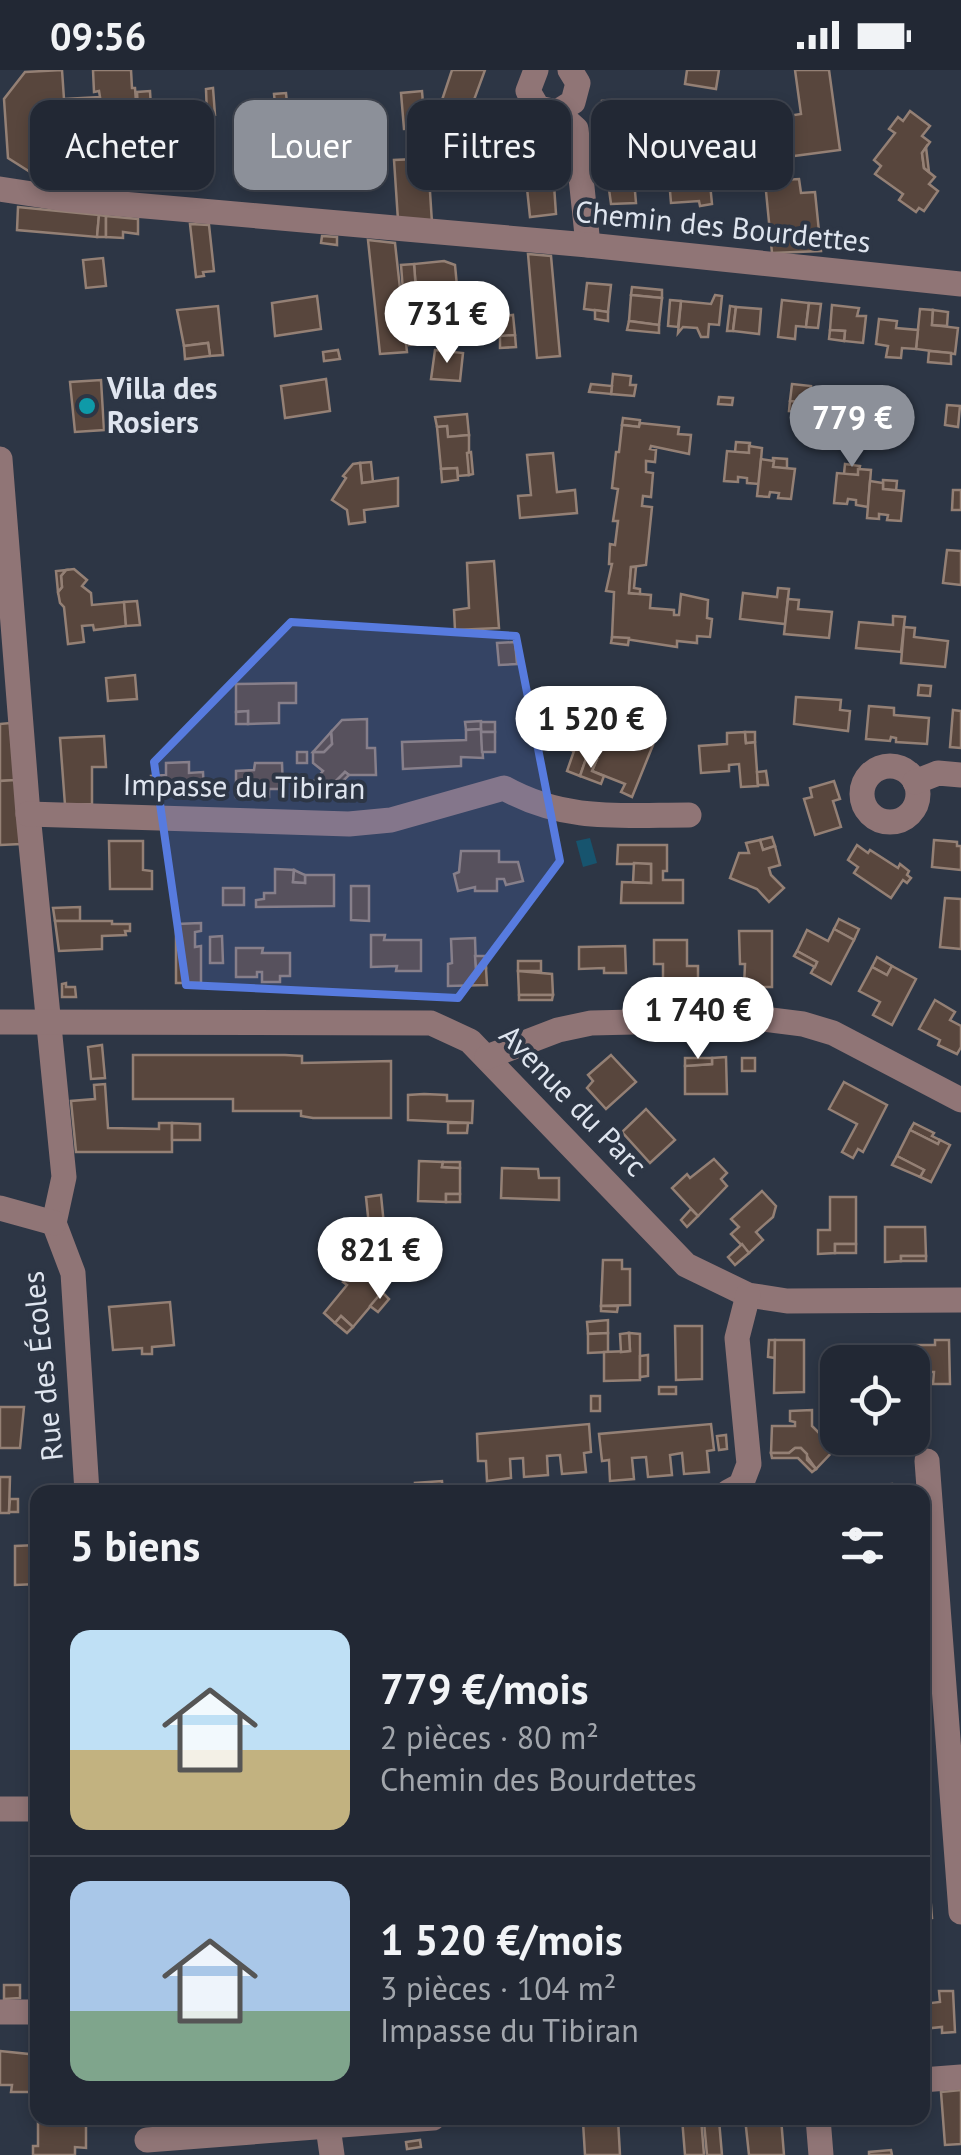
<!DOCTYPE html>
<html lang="fr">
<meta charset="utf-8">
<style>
body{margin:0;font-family:"PT Sans",sans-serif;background:#2e3440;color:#f1f3f6;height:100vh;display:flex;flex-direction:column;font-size:38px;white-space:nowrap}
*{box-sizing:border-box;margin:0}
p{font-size:32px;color:#a2a6ac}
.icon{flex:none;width:55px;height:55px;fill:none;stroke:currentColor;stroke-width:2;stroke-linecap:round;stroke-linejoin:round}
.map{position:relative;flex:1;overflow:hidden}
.sheet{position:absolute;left:30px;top:1415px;width:900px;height:640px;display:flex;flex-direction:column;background:#222834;border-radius:20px;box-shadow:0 5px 15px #0003,0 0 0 2px #3f444f}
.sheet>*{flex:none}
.top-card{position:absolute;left:30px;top:30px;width:902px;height:90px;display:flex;gap:20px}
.fabs{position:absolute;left:820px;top:1275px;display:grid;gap:20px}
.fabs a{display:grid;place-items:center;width:110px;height:110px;border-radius:20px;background:#222834;box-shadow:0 5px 15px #0003,0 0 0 2px #3f444f;font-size:50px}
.price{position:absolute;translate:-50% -85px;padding:0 22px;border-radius:35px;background:#fff;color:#222;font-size:32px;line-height:65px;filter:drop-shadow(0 2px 5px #0008)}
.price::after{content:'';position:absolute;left:50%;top:60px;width:30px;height:22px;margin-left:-15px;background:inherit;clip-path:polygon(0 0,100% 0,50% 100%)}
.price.selected{background:#8c9099;color:#fff}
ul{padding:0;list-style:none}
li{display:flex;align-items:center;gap:30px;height:250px;padding:0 40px}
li+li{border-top:2px solid #3f444f}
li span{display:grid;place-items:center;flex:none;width:280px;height:200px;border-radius:20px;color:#555}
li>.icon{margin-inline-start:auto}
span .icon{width:120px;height:120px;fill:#fffc;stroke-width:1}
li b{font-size:42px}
h2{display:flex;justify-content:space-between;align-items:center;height:120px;padding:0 40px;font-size:42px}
.pill{padding:0 35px;border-radius:20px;background:#222834;box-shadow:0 5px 15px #0003,0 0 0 2px #3f444f;font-size:35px;line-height:90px}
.pill.selected{background:#8c9099;color:#fff}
.status{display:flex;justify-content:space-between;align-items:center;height:70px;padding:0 50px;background:#222834;direction:ltr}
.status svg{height:28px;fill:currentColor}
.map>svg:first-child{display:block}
</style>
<div class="status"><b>09:56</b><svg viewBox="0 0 49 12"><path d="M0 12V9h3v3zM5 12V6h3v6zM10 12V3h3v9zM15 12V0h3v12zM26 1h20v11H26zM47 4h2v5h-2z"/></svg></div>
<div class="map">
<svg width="961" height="2085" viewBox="0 0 961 2085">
<rect width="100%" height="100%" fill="#2d3645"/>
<polygon fill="#17546e" points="590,768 597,793 583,797 576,771"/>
<g fill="#58463d" stroke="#948075" stroke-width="2.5">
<polygon points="62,0 64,29 100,27 99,21 94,22 93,0 131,0 132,18 135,18 142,119 101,115 102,85 68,87 69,105 38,107 8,88 4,29 25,2"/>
<polygon points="452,0 485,0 467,49 439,39"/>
<polygon points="687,0 719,0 716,19 685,14"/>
<polygon points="795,0 829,0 840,80 786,87 781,47 801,44"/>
<polygon points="213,18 215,45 207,46 206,19"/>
<polygon points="150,21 151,38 138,40 137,22"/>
<polygon points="422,21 425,58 404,59 401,23"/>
<polygon points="286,23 287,33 275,34 274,24"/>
<polygon points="618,30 619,37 602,38 602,31"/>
<polygon points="432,41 433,57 427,57 426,42"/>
<polygon points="910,41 930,56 922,66 930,72 922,83 924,98 935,107 929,114 938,121 924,141 919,138 916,142 899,130 903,124 875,104 881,96 874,90 895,63 889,59 898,47 903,51"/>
<polygon points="323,49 325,86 289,90 286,52"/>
<polygon points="412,58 425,58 427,75 414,76"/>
<polygon points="171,66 198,68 197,85 209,87 207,111 167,107"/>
<polygon points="549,66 552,94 557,93 558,104 526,106 523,69"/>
<polygon points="427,75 432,153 398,150 394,90 415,89 414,76"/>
<polygon points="926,77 929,102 924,98 922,83"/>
<polygon points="676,86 677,97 666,98 665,88"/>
<polygon points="632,87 636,133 611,134 605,90"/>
<polygon points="708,93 712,134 700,136 699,131 671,133 668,97"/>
<polygon points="752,99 753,116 741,117 739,101"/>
<polygon points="558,104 560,115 554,115 556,144 530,147 527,118 516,119 515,107"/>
<polygon points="799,109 801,123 815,122 821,181 772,183 765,111"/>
<polygon points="18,137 99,145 97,167 17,160"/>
<polygon points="99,145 106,146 106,167 97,167"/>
<polygon points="106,146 138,149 138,164 123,162 123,168 106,167"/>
<polygon points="190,154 209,155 214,201 203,202 204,206 196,207"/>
<polygon points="322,166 337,167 337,175 321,173"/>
<polygon points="368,170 395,173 407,282 380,284"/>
<polygon points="528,184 551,186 560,286 537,288"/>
<polygon points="103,188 106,216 86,218 83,190"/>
<polygon points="444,191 455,195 459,238 429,241 427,219 416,220 414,194"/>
<polygon points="414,194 416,220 403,221 401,195"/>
<polygon points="587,213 611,215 608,242 584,239"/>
<polygon points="632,217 662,220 662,228 631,225"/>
<polygon points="427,219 429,241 419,242 416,220"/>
<polygon points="631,225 662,228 659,255 629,251"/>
<polygon points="715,225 722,226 719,255 709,254 708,267 701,267 697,258 683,257 678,263 681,231 711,234"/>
<polygon points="317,226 321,259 275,266 272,233"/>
<polygon points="670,230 681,231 678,257 668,256"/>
<polygon points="782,230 809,233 806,257 796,256 795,269 778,267"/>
<polygon points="809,233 821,234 818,258 806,257"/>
<polygon points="832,235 859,238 857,246 866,246 863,273 844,271 845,261 830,260"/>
<polygon points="218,236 223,285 210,286 208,273 184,276 177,240"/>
<polygon points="730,236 736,237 733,261 727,261"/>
<polygon points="736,237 761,239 759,264 733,261"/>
<polygon points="920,239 933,240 932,255 958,258 955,284 916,279"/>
<polygon points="595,240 608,242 608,251 595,249"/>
<polygon points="933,240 948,242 947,256 932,255"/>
<polygon points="513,245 515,265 497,267 495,247"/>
<polygon points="879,249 897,251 896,258 918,260 916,279 902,278 901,288 886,287 888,276 876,274"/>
<polygon points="629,251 659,255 659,263 627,260"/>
<polygon points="426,255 427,264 422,273 409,275 407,257"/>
<polygon points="830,260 845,261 844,271 829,269"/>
<polygon points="515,265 516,277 500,278 500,266"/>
<polygon points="208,273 210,286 185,289 184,276"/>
<polygon points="338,280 340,289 324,291 323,282"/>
<polygon points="435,280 463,283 460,311 431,309"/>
<polygon points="929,281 951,283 951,294 928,292"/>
<polygon points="613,304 631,306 630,315 636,315 634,326 611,324"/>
<polygon points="326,309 330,341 285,348 281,316"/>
<polygon points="101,310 104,360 75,362 70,312"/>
<polygon points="591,314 612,316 611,324 589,322"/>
<polygon points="792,314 811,316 809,333 790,331"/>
<polygon points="719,327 733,328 732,335 718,334"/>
<polygon points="790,331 809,333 808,342 789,341"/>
<polygon points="947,335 960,336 958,357 945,355"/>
<polygon points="841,336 858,337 857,347 840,345"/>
<polygon points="861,336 869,337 868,348 860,347"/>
<polygon points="467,344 469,365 448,367 447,356 437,357 435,347"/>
<polygon points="623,348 640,350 639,357 622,355"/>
<polygon points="640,353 679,357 678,364 691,365 689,384 651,376 650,379 656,380 655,392 646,391 646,402 653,403 651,427 643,426 642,436 652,437 646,495 631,497 629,523 651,525 650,538 674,540 674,545 679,545 681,524 708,530 707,548 712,549 710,567 697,566 697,573 677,571 677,577 612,567 614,522 606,521 612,494 609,494 610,474 615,475 618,451 613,451 618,419 612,418 616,382 619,382 622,355 639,357"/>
<polygon points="447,356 448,367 469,365 469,405 458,406 457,398 441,399 437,357"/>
<polygon points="736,372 750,373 749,383 735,382"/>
<polygon points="749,376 762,378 759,414 747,413 747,408 738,407 738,412 724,411 727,381 749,383"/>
<polygon points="471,382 473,404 469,405 467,383"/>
<polygon points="553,383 557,422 575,420 577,443 520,448 518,426 531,425 527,385"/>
<polygon points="773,388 787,389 787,399 773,397"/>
<polygon points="761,389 774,391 773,397 795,399 791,429 778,428 779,423 770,422 769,427 757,426"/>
<polygon points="371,392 373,412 362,413 360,393"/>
<polygon points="360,393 362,413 398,408 398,436 364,440 365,452 349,454 347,440 332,430 346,408 343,406 353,394"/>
<polygon points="845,394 860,396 858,405 844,404"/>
<polygon points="457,398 458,410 442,412 441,399"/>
<polygon points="858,399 871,400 868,437 856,435 856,430 848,429 847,434 834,433 837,403 858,405"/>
<polygon points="883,410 897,411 896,421 883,419"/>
<polygon points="870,411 883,413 883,419 904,421 901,451 887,450 888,445 879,444 879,449 867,448"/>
<polygon points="953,420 961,420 961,440 952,440"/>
<polygon points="947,480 961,481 961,515 943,513"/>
<polygon points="494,491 499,558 455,560 454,540 469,538 467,493"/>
<polygon points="631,497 636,497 634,518 640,519 640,524 629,523"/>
<polygon points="74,499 87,510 82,516 91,523 92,535 124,532 126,556 94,560 93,555 82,556 84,572 68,574 64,537 60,533 58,522 62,517 61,506 66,500"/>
<polygon points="66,500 61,506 62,517 58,522 56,501"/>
<polygon points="778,518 789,519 785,554 740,549 743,523 777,527"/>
<polygon points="788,529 799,530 798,539 832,542 829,568 784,564"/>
<polygon points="137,531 140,555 126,556 124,532"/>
<polygon points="893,546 905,547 901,582 856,578 859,552 893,555"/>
<polygon points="904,557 915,558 914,567 948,571 945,597 901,593"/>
<polygon points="612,567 629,568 628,575 611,573"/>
<polygon points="515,572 517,594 499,595 497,573"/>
<polygon points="135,605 137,629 108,631 106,608"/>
<polygon points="296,613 296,633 279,633 279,653 248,654 248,641 236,642 236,614"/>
<polygon points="919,615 931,616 930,626 918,625"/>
<polygon points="796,627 841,630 840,640 850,641 848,661 794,654"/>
<polygon points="869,636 894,638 894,645 929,648 927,674 896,672 896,668 891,667 890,671 866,669"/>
<polygon points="953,640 961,641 961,678 950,677"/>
<polygon points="248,641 248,654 236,654 236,642"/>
<polygon points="581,646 611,658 610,662 653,675 632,727 621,722 625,714 592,701 597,689 587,686 580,706 567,701 574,681 568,679"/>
<polygon points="367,649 367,678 375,678 376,705 349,705 345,702 325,722 314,711 323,701 313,693 313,682 324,682 332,674 331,662 342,650"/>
<polygon points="481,651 481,659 466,660 465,652"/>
<rect x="481" y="652" width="14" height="10"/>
<polygon points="10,653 15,710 0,711 0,654"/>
<polygon points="481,659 483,688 461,687 461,696 403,699 402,672 466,670 466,660"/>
<polygon points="331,662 332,674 324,682 313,682"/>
<polygon points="481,662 495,662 495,682 482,682"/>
<polygon points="745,662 746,673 755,672 758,716 741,717 739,694 729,695 729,701 701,703 699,676 727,674 727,663"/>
<polygon points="745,662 755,662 755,672 746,673"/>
<polygon points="104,666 106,697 92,697 92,734 65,735 60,668"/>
<rect x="297" y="682" width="10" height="11"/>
<polygon points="587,686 597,689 592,701 604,706 601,714 580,706"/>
<polygon points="189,692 189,703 203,702 204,724 190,725 190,722 152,726 151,706 166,705 166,693"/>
<polygon points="255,693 282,693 283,719 269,719 269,727 236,727 236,701 254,700"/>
<polygon points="766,701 768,715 758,715 757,702"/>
<polygon points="345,702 349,705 332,722 328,719"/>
<polygon points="15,710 21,774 0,775 0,711"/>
<polygon points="834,711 840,729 833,731 841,757 815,765 804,729 812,727 810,718"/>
<polygon points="772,767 775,776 763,780 760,770"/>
<polygon points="760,770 763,780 775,776 780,795 769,798 771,805 784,818 769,832 757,819 730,808 739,783 749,783 746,773"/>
<polygon points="934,770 957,772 957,776 961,776 961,800 932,797"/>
<polygon points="109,771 143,771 143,800 152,801 152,819 110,819"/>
<polygon points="618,775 667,775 667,801 663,801 663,810 683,810 683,833 621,833 622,812 651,813 651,794 617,794"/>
<polygon points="857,775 868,783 870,780 898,798 900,794 909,801 907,805 911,808 907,813 903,810 891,828 854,803 858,797 848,790"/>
<polygon points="461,781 499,781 499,792 518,792 523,811 506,815 504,809 497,809 497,821 475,821 475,817 458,821 454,804 459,802"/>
<polygon points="634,793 651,794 651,813 633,812"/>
<polygon points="275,799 294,800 293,812 305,813 305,805 334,805 334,836 256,837 256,830 264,829 264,823 275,823"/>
<polygon points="294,800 305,805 305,813 293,812"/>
<polygon points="351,816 369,816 369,851 351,850"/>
<rect x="223" y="818" width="21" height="17"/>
<polygon points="945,828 961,829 961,879 940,877"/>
<polygon points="80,837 80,851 55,851 53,838"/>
<polygon points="839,849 859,859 854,870 834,859"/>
<polygon points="55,851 112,851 112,854 130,854 130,861 125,861 126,865 102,866 102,879 59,881"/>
<polygon points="201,853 201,861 195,862 195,877 201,876 201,913 176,913 176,854"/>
<polygon points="834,859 854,870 831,914 811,903 817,892 797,881 807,860 828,871"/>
<polygon points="739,861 772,861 772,917 744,917 745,894 740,894"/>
<polygon points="371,865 385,865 384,870 421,870 421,901 396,901 397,896 371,897"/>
<polygon points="222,866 223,893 210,893 210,867"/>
<polygon points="475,868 476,898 486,898 487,915 448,916 448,894 452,893 451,869"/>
<polygon points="654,870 687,870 687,896 698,896 698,919 663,919 663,894 654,894"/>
<polygon points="625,876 626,903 604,903 604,898 579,899 579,877"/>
<polygon points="236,878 263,878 262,883 290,883 290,906 280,906 280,912 262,912 262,902 257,902 257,907 236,907"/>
<polygon points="797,881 817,892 815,897 794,886"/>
<polygon points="475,886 486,886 486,898 476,898"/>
<polygon points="877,887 892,896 887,905 872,897"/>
<rect x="518" y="891" width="23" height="10"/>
<polygon points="892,896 916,909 892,955 873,945 880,932 859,921 872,897 887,905"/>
<polygon points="518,901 552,904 553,925 519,925"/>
<polygon points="66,913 66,917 75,917 76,927 62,927 62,914"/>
<polygon points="519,925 553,925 552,930 519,930"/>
<polygon points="935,930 955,942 950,950 961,956 961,977 957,984 938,975 940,970 919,959"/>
<polygon points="102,975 105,1008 91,1009 88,977"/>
<polygon points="133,985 285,985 302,986 302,993 391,991 391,1048 313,1048 301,1046 301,1041 233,1041 233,1029 133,1029"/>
<polygon points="611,985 636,1012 606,1039 587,1018 593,1011 588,1005"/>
<polygon points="726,987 727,1024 685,1024 685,996 712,994 712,988"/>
<polygon points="685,988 712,988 712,994 685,996"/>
<rect x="742" y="988" width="13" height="13"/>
<polygon points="844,1012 887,1035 863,1082 858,1079 853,1088 842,1082 857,1054 829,1039"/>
<polygon points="105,1014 108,1058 159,1059 159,1053 172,1053 172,1082 76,1082 71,1031 95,1029 94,1015"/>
<polygon points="424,1024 447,1025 447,1031 473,1031 472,1053 408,1050 408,1025"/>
<polygon points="646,1039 675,1070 650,1093 622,1062"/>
<polygon points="172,1053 200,1054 200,1070 172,1070"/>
<polygon points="448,1053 468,1053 467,1063 448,1063"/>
<polygon points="914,1053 934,1063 932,1066 940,1070 938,1074 910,1060"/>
<polygon points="910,1060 938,1074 940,1070 950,1075 931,1112 920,1107 924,1100 897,1086"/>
<polygon points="897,1086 924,1100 920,1107 892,1095"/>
<polygon points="714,1089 727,1103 721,1109 727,1116 698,1146 672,1118 687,1104 690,1108"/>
<polygon points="419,1091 443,1092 442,1097 460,1098 460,1124 446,1124 446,1132 418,1131"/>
<polygon points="443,1092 460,1092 460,1098 442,1097"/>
<polygon points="502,1098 538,1099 539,1108 559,1108 559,1130 501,1128"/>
<polygon points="762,1121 776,1136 773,1147 756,1162 763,1170 749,1183 731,1164 739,1157 731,1149"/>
<rect x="446" y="1124" width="14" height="8"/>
<polygon points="381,1125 384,1155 369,1156 366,1127"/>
<polygon points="830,1127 856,1127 856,1174 835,1174 835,1183 818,1184 818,1160 830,1160"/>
<polygon points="691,1139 698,1146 687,1157 681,1150"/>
<polygon points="885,1157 925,1157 926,1186 901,1186 901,1191 885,1192"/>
<polygon points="742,1174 749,1183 735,1195 728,1187"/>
<rect x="835" y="1174" width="21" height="9"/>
<rect x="901" y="1186" width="25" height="5"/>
<polygon points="603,1190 622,1190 622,1199 630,1199 630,1235 601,1236"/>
<polygon points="358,1194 386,1218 353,1257 341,1246 335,1253 324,1243 347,1215 343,1212"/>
<polygon points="382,1222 389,1229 378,1242 370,1236"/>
<polygon points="170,1232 174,1275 152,1277 152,1284 142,1284 142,1278 113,1280 109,1237"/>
<polygon points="601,1236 618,1236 617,1242 601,1241"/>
<polygon points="341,1246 353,1257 347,1263 335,1253"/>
<polygon points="608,1250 608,1263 588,1264 587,1252"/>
<polygon points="675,1256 702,1256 702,1309 676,1310"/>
<polygon points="608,1263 608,1282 588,1283 588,1264"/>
<polygon points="629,1263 640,1264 640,1310 604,1311 604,1282 630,1281"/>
<polygon points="629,1263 630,1281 621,1282 620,1264"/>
<polygon points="769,1270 775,1270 775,1288 768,1287"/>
<polygon points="775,1270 804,1270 804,1322 774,1323"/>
<polygon points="935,1270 949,1270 950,1314 933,1314 934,1302 912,1302 912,1292 907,1292 907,1275 935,1275"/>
<polygon points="851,1277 879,1277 880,1292 838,1292 837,1315 837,1287 851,1287"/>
<polygon points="851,1277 851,1287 837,1287 837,1278"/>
<polygon points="648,1285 648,1306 640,1307 640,1286"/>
<rect x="659" y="1317" width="17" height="7"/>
<rect x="591" y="1326" width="9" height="15"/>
<polygon points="0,1337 24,1337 20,1378 0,1378"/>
<polygon points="812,1340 812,1356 835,1379 816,1399 801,1378 795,1378 789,1383 771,1383 772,1356 795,1356 795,1352 790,1351 790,1341"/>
<polygon points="589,1354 591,1382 584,1383 586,1402 562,1404 560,1385 547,1386 548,1405 524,1407 523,1388 510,1389 511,1408 487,1411 486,1391 478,1391 477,1364"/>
<polygon points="711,1354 714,1380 707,1381 709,1402 684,1404 682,1383 670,1385 672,1405 648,1407 646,1387 632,1388 634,1409 610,1411 609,1390 602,1391 599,1364"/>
<polygon points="726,1365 727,1379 719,1380 717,1366"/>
<polygon points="795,1378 801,1378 807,1384 807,1390 816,1399 812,1402 798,1388 772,1388 771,1383 789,1383"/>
<polygon points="0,1407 10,1407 9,1443 0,1443"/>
<polygon points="442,1411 443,1422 416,1422 415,1413"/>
<polygon points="892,1414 893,1422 869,1422 868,1416"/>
<polygon points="10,1429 18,1429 18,1442 9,1442"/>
<polygon points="38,1475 38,1514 15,1515 15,1476"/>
<polygon points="931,1835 932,1848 927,1849 928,1874 924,1875 922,1886 922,1836"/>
<polygon points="30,1859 38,1859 38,1911 35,1873 30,1873"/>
<polygon points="4,1915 20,1915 20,1928 4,1929"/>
<polygon points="939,1921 953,1921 955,1962 942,1963 942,1957 922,1959 922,1934 940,1932"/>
<polygon points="0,1981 38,1985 38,2026 37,2022 11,2022 12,2015 0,2015"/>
<polygon points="961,2020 961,2074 945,2075 941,2022"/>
<polygon points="682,2048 701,2048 704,2085 685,2085"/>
<polygon points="745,2048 781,2048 784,2085 749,2085"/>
<polygon points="618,2049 620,2085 585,2085 583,2052"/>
<polygon points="719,2050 722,2085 707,2085 704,2052"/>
<polygon points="38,2052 86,2053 86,2078 75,2077 75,2085 33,2085 33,2076 38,2076"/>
<polygon points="420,2070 421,2077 407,2079 406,2072"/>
<polygon points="891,2080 892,2085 869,2085 869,2082"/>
</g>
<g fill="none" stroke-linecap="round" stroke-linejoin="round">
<g stroke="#907576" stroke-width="25">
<polyline points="536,0 528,21 538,38 557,42 573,32 578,13 570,0"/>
<polyline points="557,42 576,59 588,175"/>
<polyline points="0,119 65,129 588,175 961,214"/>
<polyline points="0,389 28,744 64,1107 54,1153 73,1203 87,1422"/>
<circle cx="890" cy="724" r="28"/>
<polyline points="915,712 938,703 961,705"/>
<path d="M28 744 349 754 391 750 504 718C565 752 621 745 689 745"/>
<polyline points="0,952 431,953 470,971 686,1195 748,1225 787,1231 961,1230"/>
<polyline points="487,987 558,960 591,953 763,949 803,954 833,963 961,1030"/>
<polyline points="0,1138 54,1153"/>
<polyline points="927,1391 961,1842"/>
<polyline points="728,1422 741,1415 749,1394 737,1268 748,1225"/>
<polyline points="0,1739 38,1739"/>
<polyline points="0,1942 38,1942"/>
<polyline points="922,2010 961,2007"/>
<polyline points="818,2048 821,2085"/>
<polyline points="328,2057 332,2085"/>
<polyline points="147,2070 433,2048"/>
</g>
</g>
<path fill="#577bdf" fill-opacity="0.2" stroke="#577bdf" stroke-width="8" stroke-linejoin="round" d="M291 552 516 566 560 791 458 928 186 915 154 692Z"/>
<circle fill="#0f9aa8" stroke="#2d3645" stroke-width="4" cx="87" cy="336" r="10"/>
<g text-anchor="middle" stroke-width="8" stroke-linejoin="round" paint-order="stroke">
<g font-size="30" fill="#dfe5ef" stroke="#2d3645">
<text transform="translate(723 157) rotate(6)" y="10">Chemin des Bourdettes</text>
<text transform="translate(244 717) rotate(1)" y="10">Impasse du Tibiran</text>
<text transform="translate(573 1031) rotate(46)" y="10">Avenue du Parc</text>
<text transform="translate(43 1296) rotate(-96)" y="10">Rue des Écoles</text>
</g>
<g font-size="30" font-weight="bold" fill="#dfe5ef" stroke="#2d3645" text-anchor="start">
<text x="107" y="329">Villa des<tspan x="107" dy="34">Rosiers</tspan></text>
</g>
</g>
</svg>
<div class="fabs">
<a><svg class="icon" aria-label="locate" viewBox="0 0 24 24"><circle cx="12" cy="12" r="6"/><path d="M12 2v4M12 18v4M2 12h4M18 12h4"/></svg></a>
</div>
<b class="price" style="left:447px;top:296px">731 €</b>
<b class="price selected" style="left:852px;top:400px">779 €</b>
<b class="price" style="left:591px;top:701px">1 520 €</b>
<b class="price" style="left:698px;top:992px">1 740 €</b>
<b class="price" style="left:380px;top:1232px">821 €</b>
<div class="top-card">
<a class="pill">Acheter</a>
<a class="pill selected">Louer</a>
<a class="pill">Filtres</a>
<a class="pill">Nouveau</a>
</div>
<section class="sheet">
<h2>5 biens<svg class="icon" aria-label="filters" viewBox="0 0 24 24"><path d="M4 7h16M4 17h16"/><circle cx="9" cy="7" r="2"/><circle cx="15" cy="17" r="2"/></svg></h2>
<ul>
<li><span style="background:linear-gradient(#bfe0f5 60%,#c2b280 0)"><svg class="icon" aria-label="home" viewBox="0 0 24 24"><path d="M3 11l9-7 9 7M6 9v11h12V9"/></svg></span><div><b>779 €/mois</b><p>2 pièces · 80 m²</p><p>Chemin des Bourdettes</p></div></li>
<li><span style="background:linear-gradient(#a9c7e8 65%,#7fa58c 0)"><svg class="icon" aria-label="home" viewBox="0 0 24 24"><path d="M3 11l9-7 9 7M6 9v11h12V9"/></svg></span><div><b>1 520 €/mois</b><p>3 pièces · 104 m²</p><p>Impasse du Tibiran</p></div></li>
</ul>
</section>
</div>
